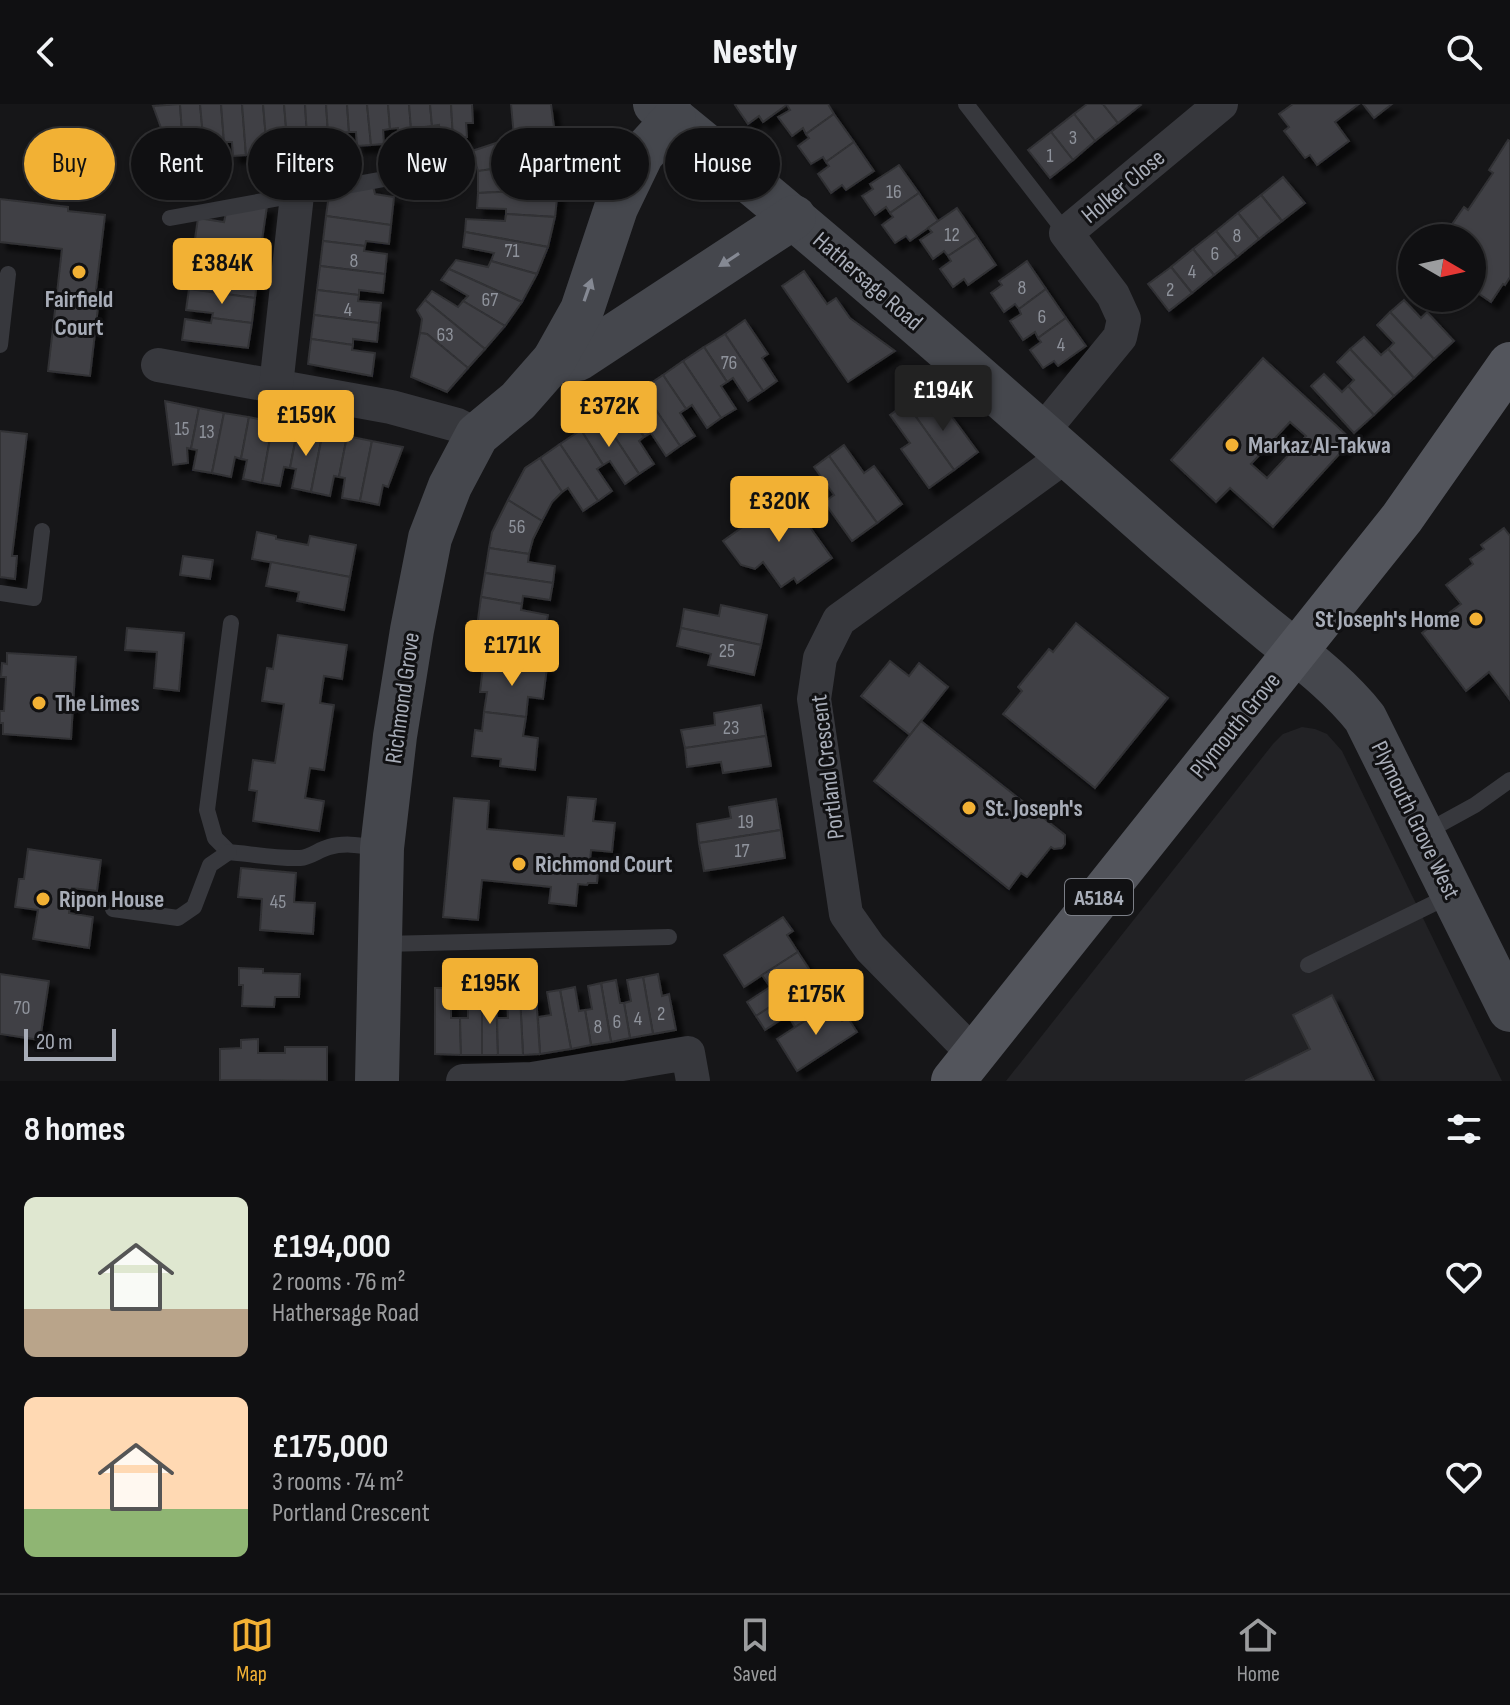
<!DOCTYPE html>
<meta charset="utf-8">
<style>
body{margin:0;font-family:"Sofia Sans Condensed",sans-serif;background:#1e1e20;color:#f1f3f6;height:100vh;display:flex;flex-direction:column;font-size:30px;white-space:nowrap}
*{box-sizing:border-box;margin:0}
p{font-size:26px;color:#9c9d9f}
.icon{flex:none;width:44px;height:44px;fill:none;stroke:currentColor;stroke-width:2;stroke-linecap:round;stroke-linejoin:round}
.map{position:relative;height:977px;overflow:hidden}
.sheet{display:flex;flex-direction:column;background:#101012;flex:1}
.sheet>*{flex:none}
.banner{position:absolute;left:24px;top:24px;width:800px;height:72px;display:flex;gap:16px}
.needle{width:52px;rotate:99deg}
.buttons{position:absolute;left:1398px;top:120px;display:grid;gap:16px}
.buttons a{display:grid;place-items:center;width:88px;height:88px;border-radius:50%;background:#101012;box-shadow:0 2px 6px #0004,0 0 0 2px #303032;font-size:40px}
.scale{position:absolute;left:24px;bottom:20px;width:92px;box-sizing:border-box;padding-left:8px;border:4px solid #a8adb8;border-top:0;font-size:22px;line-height:28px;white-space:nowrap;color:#a8adb8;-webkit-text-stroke:6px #111113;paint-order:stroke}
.price{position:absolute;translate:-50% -68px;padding:0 18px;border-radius:8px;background:#f2b134;color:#111;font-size:26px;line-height:52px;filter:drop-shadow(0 2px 4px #0008)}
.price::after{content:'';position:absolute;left:50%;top:48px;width:24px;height:18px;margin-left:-12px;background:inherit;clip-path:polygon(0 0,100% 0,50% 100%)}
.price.current{background:#222;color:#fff}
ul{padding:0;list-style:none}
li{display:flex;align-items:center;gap:24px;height:200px;padding:0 24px}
li span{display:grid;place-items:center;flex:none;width:224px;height:160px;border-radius:12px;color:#555}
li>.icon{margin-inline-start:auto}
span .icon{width:96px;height:96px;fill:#fffc;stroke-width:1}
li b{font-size:34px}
h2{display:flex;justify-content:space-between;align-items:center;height:96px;padding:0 24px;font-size:34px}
.chip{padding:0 28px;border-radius:36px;background:#101012;box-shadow:0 2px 6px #0004,0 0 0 2px #303032;font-size:28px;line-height:72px}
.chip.current{background:#f2b134;color:#111}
header{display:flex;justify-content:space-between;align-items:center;height:104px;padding:0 24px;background:#101012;font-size:36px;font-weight:800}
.dock{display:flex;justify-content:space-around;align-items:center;height:112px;border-top:2px solid #303032;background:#101012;font-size:22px;color:#9c9d9f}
.dock a{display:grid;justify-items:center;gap:4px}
.dock .current{color:#f2b134}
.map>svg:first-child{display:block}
</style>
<header><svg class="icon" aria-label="back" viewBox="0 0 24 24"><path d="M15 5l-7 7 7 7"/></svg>Nestly<svg class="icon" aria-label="search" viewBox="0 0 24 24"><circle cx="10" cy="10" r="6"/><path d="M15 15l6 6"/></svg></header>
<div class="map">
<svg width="1510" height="977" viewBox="0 0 1510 977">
<defs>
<filter id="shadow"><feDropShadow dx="7" dy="7" stdDeviation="2" flood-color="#0009"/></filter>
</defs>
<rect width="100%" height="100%" fill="#161618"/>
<polygon fill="#222225" points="1302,623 1315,625 1327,630 1342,647 1502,977 1006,977 1273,640 1283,630"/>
<g fill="#404145" stroke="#303034" stroke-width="2" fill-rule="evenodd" filter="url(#shadow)">
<polygon points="180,0 183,42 168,43 153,2"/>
<polygon points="180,0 200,0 205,54 191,55 190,41 183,42"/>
<polygon points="200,0 221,0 224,38 217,39 218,53 205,54"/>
<polygon points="221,0 242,0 246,51 233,52 232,38 224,38"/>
<polygon points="242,0 263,0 266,35 258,36 259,49 246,51"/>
<polygon points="263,0 284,0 288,47 274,48 273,34 266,35"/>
<polygon points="284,0 305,0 307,32 300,33 301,46 288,47"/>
<polygon points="305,0 326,0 329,44 316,45 315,31 307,32"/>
<polygon points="326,0 347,0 349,28 341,29 342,43 329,44"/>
<polygon points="347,0 367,0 371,41 357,42 356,28 349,28"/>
<polygon points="367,0 388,0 390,25 383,26 384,40 371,41"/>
<polygon points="388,0 409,0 412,37 399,38 398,24 390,25"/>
<polygon points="409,0 430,0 432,22 424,23 425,36 412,37"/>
<polygon points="430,0 451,0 453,34 440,35 439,21 432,22"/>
<polygon points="451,0 472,0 473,19 466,19 467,33 453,34"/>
<polygon points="511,0 551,0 554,23 514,33"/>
<polygon points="737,0 788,0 763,18 759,12 748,20 735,1"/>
<polygon points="788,0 828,0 834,10 806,30 803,24 792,32 778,13 790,6 787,1"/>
<polygon points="1087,0 1103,0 1118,19 1095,37 1074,10"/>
<polygon points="1103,0 1140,0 1141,1 1118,19"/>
<polygon points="1293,0 1359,0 1335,18 1349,37 1317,61 1310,51 1305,54 1284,27 1289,23 1279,10"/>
<polygon points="1363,0 1392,0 1374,14"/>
<polygon points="834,10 854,38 826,58 823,53 811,60 798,42 809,34 806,30"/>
<polygon points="1074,10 1095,37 1073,56 1051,28"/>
<polygon points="554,23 557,56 478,67 472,47 514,33"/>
<polygon points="1051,28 1073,56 1050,74 1028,46"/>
<polygon points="1508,36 1510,37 1510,173 1505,181 1503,180 1491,198 1472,185 1472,134 1447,134 1444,132 1464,103 1468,106 1493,69 1489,66"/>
<polygon points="854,38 874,67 846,86 842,81 831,89 818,70 829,62 826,58"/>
<polygon points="557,56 558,85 478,89 478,67"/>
<polygon points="899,61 919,89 890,109 886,103 875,111 862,92 873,85 870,80"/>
<polygon points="1283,73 1305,99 1282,117 1261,91"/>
<polygon points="373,82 375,90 394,93 391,121 326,112 329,90"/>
<polygon points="558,85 555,113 506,110 506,105 477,104 478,89"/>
<polygon points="919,89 938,117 910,137 906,132 895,139 882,121 893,113 890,109"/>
<polygon points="1261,91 1282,117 1259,135 1238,109"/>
<polygon points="0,95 68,103 68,107 105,111 96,186 100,186 90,272 48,267 62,145 0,138"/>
<polygon points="267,102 261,143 195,135 198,114 224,118 226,109"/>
<polygon points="957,104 977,133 948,152 944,147 933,155 920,136 932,128 928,124"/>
<polygon points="1238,109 1259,135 1237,153 1216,127"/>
<polygon points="506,110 555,113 548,143 465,128 466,115 505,117"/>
<polygon points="326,112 391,121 389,140 366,137 365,142 323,137"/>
<polygon points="1216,127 1237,153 1214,171 1193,145"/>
<polygon points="465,128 548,143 537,170 491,157 494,149 463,143"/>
<polygon points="977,133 996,161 968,181 964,175 953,183 940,165 951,157 948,152"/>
<polygon points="195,135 261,143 258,168 219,163 219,158 193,155"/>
<polygon points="323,137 365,142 364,147 387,150 385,170 320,162"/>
<polygon points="1193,145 1214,171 1192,189 1171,163"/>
<polygon points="456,156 488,163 491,157 537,170 522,198 449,165"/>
<polygon points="1027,157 1046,185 1019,205 1015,200 1004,208 991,189 1002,181 999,177"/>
<polygon points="320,162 385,170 383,189 359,186 359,191 317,186"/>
<polygon points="219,163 258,168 255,194 189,185 191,165 218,168"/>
<polygon points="1171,163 1192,189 1169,207 1148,180"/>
<polygon points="449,165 522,198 505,222 463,197 468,192 441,176"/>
<polygon points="804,167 827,200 836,194 850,214 895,247 848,278 782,182"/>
<polygon points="189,185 255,194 252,219 212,214 213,209 186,206"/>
<polygon points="1046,185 1066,214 1038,234 1035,228 1023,236 1010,217 1021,210 1019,205"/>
<polygon points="317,186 359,191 358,197 381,199 379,219 314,211"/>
<polygon points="432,187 458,203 463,197 505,222 485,245 425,196"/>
<polygon points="425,196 485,245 468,264 427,230 420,229 422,215 417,206"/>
<polygon points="1404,196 1421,214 1427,208 1454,237 1434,255 1390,208"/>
<polygon points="1390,208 1434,255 1414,274 1388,245 1394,239 1377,221"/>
<polygon points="314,211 379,219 377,238 353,235 353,241 311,235"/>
<polygon points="212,214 252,219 248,244 182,236 185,215 211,219"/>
<polygon points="1066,214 1086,242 1058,262 1054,257 1043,264 1030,246 1041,238 1038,234"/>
<polygon points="745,216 768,250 762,254 777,277 763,287 725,230"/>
<polygon points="420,229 427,230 468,264 447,288 411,273"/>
<polygon points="725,230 763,287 748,297 733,274 727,278 704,243"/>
<polygon points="1364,233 1381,251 1388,245 1414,274 1394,292 1350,245"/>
<polygon points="311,235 353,241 352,246 375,249 372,272 308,260"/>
<polygon points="704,243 727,278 721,282 736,305 721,314 683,257"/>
<polygon points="1350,245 1394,292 1374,311 1348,282 1354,276 1337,258"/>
<path d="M1263 254 1352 336 1273 423 1230 384 1216 398 1171 356ZM1290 318 1306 332 1267 374 1251 360Z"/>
<polygon points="683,257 721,314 707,324 692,301 686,305 663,271"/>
<polygon points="1324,270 1342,288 1348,282 1374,311 1354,329 1311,282"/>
<polygon points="663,271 686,305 680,309 695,332 680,342 642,285"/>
<polygon points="642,285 680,342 666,352 651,329 644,333 622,299"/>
<polygon points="921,289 941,316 950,310 978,348 954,366 906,299"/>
<polygon points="165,297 199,304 191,345 187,344 188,359 173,361"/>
<polygon points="622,299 644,333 639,337 654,360 639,370 601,312"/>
<polygon points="906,299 954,366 929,384 901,345 910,339 890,311"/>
<polygon points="199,304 224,309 212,369 193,366 197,346 191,345"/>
<polygon points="224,309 249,313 241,355 235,353 231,373 212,369"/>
<polygon points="601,312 639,370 625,380 610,357 603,361 581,326"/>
<polygon points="249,313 273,318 262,379 243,375 247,356 241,355"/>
<polygon points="273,318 298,323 290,364 284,363 280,382 262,379"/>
<polygon points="298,323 323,327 311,388 292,384 296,365 290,364"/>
<polygon points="581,326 603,361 597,365 612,387 598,397 560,340"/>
<polygon points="0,327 27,330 12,452 17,452 15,475 0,473"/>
<polygon points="323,327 347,332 339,373 334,372 330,392 311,388"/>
<polygon points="347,332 372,337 360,397 342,394 345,374 339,373"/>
<polygon points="372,337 403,343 388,383 383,381 379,401 360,397"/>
<polygon points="560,340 598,397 583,407 568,384 562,388 540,354"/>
<polygon points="844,341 864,369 874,362 902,400 877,419 829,352"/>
<polygon points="829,352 877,419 852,437 824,398 834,391 814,363"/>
<polygon points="540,354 562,388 552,398 542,417 508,396 525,364"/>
<polygon points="787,391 832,454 797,479 794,474 781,483 763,458 755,465 741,461 723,437"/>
<polygon points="508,396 542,417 533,435 529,450 489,444 492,428"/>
<polygon points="1504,424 1510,432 1510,596 1489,568 1466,587 1422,529 1461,500 1446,481 1473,460 1470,455 1484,445 1481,441"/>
<polygon points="257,428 276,432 276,435 308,441 310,432 356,441 350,473 252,455"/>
<polygon points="489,444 529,450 528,458 555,462 553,479 485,469"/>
<polygon points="183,452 213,456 210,475 180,471"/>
<polygon points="271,458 350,473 344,506 297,497 299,488 266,482"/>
<polygon points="485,469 553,479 550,496 523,492 522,500 481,493"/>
<polygon points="481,493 522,500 521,506 548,511 544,533 477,523"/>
<polygon points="721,501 767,511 761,541 681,524 684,505 719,512"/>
<polygon points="1076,519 1168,594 1095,684 1003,610 1022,587 1018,583 1049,545 1053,548"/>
<polygon points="127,524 184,529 179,587 154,584 157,548 125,546"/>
<polygon points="681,524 761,541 754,571 708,561 711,550 677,542"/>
<polygon points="278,531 347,541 342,575 324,572 320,599 334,601 324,666 310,664 305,694 324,697 319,727 253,717 257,687 249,686 253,656 275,659 284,600 262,597 267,564 273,565"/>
<polygon points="7,549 76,553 71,635 3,630 3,619 0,619 0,607 4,607 6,573 1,573 2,559 7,560"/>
<polygon points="890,557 909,572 919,559 948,583 910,631 861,592"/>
<polygon points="512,558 547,563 543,595 528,593 526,613 484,608 487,588 480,588 483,562 511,566"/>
<polygon points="761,601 766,632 685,644 681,626 715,621 714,609"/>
<polygon points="484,608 526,613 523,632 538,634 535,666 500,662 501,655 472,652 475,626 482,627"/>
<polygon points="921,617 1065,731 1065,740 1062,744 1054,745 1051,743 1027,773 1021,769 1009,785 874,677"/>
<polygon points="766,632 771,662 723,669 721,658 687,663 685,644"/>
<polygon points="568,693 596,695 593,717 615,719 612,748 591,746 589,767 598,768 597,779 588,779 587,781 578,780 576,802 549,799 551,783 482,776 478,816 443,813 454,694 489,697 487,725 564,732"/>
<polygon points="776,695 781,726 699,739 697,720 731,714 729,703"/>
<polygon points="781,726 785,754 704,767 699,739"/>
<polygon points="28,745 101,756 97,787 72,784 69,809 93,813 89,844 33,835 38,806 15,803 19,775 24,775"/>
<polygon points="241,764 296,769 294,798 315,799 313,830 260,826 262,795 238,793"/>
<polygon points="783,813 793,827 787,831 798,848 744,883 724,851"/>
<polygon points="798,848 815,874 756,912 747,898 770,883 762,871"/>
<polygon points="239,864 263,865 263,869 300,870 299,893 275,893 274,903 242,902 243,881 239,881"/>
<polygon points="0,870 49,877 40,936 0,930"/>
<polygon points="658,870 662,892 669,890 676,926 653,930 643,873"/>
<polygon points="643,873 653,930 630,934 624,899 631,897 627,876"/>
<polygon points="815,874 831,900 795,923 788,911 765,926 756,912"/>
<polygon points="616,876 620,899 624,899 630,934 611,938 601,879"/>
<polygon points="601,879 611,938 591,941 585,906 592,905 588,882"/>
<polygon points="575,883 579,907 585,906 591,941 571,945 560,886"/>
<polygon points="435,884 451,884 451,914 460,914 461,951 435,950"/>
<polygon points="560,886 571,945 540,950 538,913 551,911 547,888"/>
<polygon points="536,891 540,950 523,951 520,892"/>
<polygon points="1332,891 1374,977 1245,977 1310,945 1293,911"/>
<polygon points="496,892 498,951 482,951 482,893"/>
<polygon points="507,892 520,892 523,951 498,951 497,914 508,914"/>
<polygon points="468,893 482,893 482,951 461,951 460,914 468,914"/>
<polygon points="831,900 842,917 848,914 857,928 797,967 777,935"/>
<polygon points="258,935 258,949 285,949 285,943 327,943 327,977 220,976 220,945 241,944 241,936"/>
</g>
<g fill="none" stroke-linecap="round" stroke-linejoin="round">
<g stroke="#37383d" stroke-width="16">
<polyline points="966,0 1066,129"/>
<polyline points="170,114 423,68"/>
<polyline points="0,241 8,170"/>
<polyline points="0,489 34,494 42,427"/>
<path d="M231 519 207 706 215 734 229 748C251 750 277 755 300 754 311 753 318 746 329 743 346 738 364 742 381 744"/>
<polyline points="1424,729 1475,701 1510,676"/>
<polyline points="113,805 178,814 194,803 210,761 229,748"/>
<polyline points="383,840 669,833"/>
<polyline points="1308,861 1451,791"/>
</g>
<g stroke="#37383d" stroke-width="34">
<polyline points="158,261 391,303 457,321 477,331"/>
<polyline points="276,282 297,91"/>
<polyline points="1042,328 1120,233 1124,215 1113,191 1066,129 1221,0"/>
<polyline points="974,950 870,844 846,810 814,595 820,554 839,516 1067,351"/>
<polyline points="463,977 532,975 688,949 693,977"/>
</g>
<g stroke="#45474d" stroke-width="44">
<path d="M655 0C830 141 997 289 1165 438 1200 468 1235 499 1271 528 1303 554 1339 581 1365 614L1510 906"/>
<polyline points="554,256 578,255 794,113"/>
<polyline points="377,977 382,744 395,632 412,526 430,434 450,382 477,331 518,297 554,256 582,206 616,104 642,50 674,15"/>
</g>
<polyline stroke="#53555c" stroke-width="44" points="953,977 1402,414 1510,260"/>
</g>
<defs><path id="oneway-solid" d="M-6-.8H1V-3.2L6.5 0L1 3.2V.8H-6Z" transform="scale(2)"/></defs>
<g fill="#858993">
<use href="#oneway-solid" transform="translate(729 156) rotate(147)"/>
<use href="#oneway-solid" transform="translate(588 186) rotate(-71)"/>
</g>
<g fill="#f2b134" stroke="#111113" stroke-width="3">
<circle cx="79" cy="168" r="8"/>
<circle cx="1232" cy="341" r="8"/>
<circle cx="1476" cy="515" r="8"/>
<circle cx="39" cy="599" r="8"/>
<circle cx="969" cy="704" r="8"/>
<circle cx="519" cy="760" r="8"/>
<circle cx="43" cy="795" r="8"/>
</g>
<g text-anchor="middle" stroke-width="6" stroke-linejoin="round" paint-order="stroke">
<g font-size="20" fill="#8e929b">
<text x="1073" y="40">3</text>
<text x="1050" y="58">1</text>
<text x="894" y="94">16</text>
<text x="952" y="137">12</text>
<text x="1237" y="138">8</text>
<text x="512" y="153">71</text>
<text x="1215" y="156">6</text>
<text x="354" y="163">8</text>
<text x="1192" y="174">4</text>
<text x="1022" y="190">8</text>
<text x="1170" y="192">2</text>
<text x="490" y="202">67</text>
<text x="348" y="212">4</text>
<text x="1042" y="219">6</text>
<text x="445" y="237">63</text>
<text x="1061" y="247">4</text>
<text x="729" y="265">76</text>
<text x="182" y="331">15</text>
<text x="207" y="334">13</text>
<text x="517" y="429">56</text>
<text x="727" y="553">25</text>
<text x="731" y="630">23</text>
<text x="746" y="724">19</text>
<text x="742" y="753">17</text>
<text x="278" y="804">45</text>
<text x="22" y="910">70</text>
<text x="661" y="916">2</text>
<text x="638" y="921">4</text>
<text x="617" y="924">6</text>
<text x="598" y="929">8</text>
</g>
<rect fill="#111113" stroke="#7b7e86" stroke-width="2" x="1065" y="775" width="68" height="36" rx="6"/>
<g font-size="22" font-weight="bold" fill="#a8adb8">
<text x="1099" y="801">A5184</text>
</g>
<g font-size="24" fill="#a8adb8" stroke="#111113">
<text transform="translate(1123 82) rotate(-40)" y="8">Holker Close</text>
<text transform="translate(868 177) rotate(41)" y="8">Hathersage Road</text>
<text transform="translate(402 594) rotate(-82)" y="8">Richmond Grove</text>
<text transform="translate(1235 621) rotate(-51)" y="8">Plymouth Grove</text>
<text transform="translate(827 663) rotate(-97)" y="8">Portland Crescent</text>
<text transform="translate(1416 716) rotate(64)" y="8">Plymouth Grove West</text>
</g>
<g font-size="24" font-weight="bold" fill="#a8adb8" stroke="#111113" text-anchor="start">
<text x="79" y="203" text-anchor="middle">Fairfield<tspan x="79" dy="28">Court</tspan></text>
<text x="1248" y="349">Markaz Al-Takwa</text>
<text x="1460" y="523" text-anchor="end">St Joseph's Home</text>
<text x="55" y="607">The Limes</text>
<text x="985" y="712">St. Joseph's</text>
<text x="535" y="768">Richmond Court</text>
<text x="59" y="803">Ripon House</text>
</g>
</g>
</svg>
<div class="buttons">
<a><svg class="needle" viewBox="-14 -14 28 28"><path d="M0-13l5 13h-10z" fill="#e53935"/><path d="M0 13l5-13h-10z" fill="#9c9d9f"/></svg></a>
</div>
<div class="scale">20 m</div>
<b class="price" style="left:222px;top:202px">£384K</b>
<b class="price current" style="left:943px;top:329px">£194K</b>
<b class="price" style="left:609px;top:345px">£372K</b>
<b class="price" style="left:306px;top:354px">£159K</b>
<b class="price" style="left:779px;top:440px">£320K</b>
<b class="price" style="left:512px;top:584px">£171K</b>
<b class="price" style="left:490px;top:922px">£195K</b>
<b class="price" style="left:816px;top:933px">£175K</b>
<div class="banner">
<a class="chip current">Buy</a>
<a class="chip">Rent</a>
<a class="chip">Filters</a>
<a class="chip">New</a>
<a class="chip">Apartment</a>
<a class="chip">House</a>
</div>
</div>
<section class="sheet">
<h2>8 homes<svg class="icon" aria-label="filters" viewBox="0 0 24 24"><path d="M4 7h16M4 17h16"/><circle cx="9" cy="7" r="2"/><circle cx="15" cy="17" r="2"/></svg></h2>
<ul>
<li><span style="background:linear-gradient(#dfe7d0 70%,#b9a48a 0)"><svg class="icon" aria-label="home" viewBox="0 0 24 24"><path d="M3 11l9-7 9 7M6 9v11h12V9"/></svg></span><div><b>£194,000</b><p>2 rooms · 76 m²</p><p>Hathersage Road</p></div><svg class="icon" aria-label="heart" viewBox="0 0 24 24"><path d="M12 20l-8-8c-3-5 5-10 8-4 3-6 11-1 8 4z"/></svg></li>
<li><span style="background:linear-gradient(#ffd9b3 70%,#8fb573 0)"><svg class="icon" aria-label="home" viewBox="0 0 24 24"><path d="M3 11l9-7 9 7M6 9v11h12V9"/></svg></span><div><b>£175,000</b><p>3 rooms · 74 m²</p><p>Portland Crescent</p></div><svg class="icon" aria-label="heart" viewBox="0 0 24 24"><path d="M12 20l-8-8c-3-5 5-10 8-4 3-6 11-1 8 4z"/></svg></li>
</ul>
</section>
<nav class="dock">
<a class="current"><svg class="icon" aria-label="map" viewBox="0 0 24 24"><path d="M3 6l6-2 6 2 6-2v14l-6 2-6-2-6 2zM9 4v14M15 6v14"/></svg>Map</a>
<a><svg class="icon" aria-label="saved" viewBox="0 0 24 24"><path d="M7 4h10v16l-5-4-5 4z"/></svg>Saved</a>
<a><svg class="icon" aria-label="home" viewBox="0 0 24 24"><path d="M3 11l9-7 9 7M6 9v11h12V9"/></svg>Home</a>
</nav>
